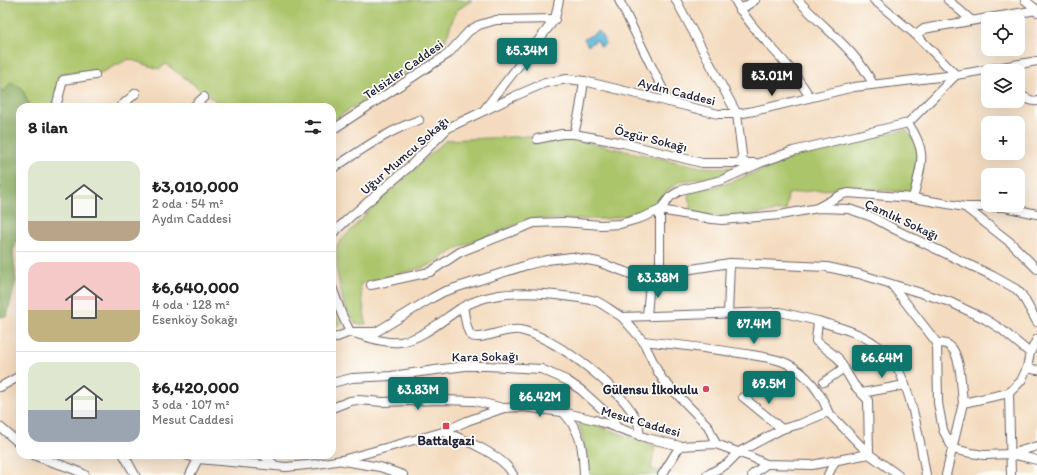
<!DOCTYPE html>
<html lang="tr">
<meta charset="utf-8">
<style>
body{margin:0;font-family:Itim,sans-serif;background:#f6f6f6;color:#222;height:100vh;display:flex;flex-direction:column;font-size:15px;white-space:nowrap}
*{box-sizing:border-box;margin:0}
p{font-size:13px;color:#767676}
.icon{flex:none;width:22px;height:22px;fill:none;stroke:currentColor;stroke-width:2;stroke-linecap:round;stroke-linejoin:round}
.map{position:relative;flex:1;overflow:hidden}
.details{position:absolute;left:16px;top:103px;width:320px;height:356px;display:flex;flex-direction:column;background:#fff;border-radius:12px;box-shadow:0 4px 16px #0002}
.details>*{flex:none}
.buttons{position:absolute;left:981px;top:12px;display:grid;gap:8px}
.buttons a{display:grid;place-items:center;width:44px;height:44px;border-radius:8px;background:#fff;box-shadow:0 4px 16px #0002;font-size:20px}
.price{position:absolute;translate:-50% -34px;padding:0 9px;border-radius:4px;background:#0f766e;color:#fff;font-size:13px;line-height:26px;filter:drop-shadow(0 1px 2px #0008)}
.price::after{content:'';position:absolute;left:50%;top:24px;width:12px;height:9px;margin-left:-6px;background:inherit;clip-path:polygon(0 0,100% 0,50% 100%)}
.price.on{background:#222;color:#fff}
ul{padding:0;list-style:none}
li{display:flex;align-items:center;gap:12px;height:100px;padding:0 12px}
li+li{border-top:1px solid #e0e0e0}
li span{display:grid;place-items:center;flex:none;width:112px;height:80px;border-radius:12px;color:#555}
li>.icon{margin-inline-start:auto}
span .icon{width:48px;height:48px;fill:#fffc;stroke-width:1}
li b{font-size:17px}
h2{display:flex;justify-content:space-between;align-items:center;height:48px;padding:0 12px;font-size:17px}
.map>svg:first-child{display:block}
</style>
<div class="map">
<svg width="1037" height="475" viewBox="0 0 1037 475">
<rect width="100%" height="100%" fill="#fdfcf7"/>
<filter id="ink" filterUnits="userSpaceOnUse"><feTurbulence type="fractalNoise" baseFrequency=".025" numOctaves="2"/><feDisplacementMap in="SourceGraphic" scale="8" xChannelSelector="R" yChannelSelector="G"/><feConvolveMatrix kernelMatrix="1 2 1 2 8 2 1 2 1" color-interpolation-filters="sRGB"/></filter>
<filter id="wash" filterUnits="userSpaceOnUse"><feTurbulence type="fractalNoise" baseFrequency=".012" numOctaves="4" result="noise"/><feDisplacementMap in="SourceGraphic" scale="16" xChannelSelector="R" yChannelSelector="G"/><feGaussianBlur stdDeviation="0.9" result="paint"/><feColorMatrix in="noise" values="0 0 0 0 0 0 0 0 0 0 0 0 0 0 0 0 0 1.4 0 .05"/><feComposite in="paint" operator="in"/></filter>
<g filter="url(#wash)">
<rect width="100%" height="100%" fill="#f4dbbf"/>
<g fill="#abc56b" stroke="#667453">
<polygon points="0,0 472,0 456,11 442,49 332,121 332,107 224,107 166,64 159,69 129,59 100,73 61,73 53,107 31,107 29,106 22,88 11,82 4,92 0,88"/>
<path d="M905 130 910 134 918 151 911 191C895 192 879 190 863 189 839 188 812 190 788 194L786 210C756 214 723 221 693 212L688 197 690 192 728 183 754 173 781 161 817 150Z"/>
<polygon points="532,136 534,144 570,139 701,167 740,168 714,177 680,181 667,191 655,207 635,214 605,219 534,219 510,227 460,247 428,266 360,284 366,324 356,324 344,305 337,272 337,245 368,212 446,140"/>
<polygon points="332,304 340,324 332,327"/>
<polygon points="578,419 655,446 651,469 659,471 658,475 587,475 587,457"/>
</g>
<polygon fill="#88aa5f" stroke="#55664d" points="11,82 22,88 29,106 31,107 20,107 20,234 13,251 16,281 7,316 0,317 0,88 4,92"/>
<polygon fill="#56b2d4" stroke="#3c6a88" points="599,31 606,43 601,47 597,40 588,46 584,39"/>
</g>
<g filter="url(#ink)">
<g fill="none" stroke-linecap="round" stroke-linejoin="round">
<g stroke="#6c6369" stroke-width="10">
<g id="minor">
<polyline points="619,0 669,102"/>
<polyline points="676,0 737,114 743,163"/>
<path d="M735 0C747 22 764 39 781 58 792 70 801 83 810 97"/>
<path d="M798 0C823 28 855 49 873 84"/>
<polyline points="948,0 971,20"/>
<polyline points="1025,0 1037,10 1037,12"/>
<polyline points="740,10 755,0"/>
<polyline points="916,35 924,29 934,27 1037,10"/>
<path d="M1018 93C1024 97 1030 102 1037 101"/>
<polyline points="56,107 63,80 95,75"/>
<polyline points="120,107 136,93"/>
<polyline points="193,107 204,97"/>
<polyline points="484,110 555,19 559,0"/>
<polyline points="332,130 448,54 469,31 479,25 496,20 555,19"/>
<polyline points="574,134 580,109 584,81"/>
<polyline points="537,139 562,134 574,134 623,143 702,163 755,163"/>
<path d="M332 169C360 151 387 131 419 120"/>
<polyline points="913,198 965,207 1004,207 1037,214"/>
<path d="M819 207 841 195 848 193 913 198C921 165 929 154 908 123"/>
<polyline points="965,207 1011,243 1037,269"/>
<polyline points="332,234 350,217 409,167 448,128 515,96 545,83 567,79 584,81 718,114 737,114 754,111 854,87 956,75 1037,61"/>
<polyline points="660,277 660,210 712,219 722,220 780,215 818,208 849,209 872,217 896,230 993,276 1016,289 1022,295 1037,322"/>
<polyline points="371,285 430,272 460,252 534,223 563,222 601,225 620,224 641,218 660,210 670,197 681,190 722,180 760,163 793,151 908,123 956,75 916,35 874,0"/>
<polyline points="892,285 937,343 938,403 943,430 953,449 971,453 984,455 1011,454 1037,460"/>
<path d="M332 287 342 315 350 332C365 336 384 344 400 342 420 340 444 319 461 308 493 289 537 292 572 297 580 298 588 299 596 301 605 305 613 312 622 317L780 312 818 321 816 341 838 358 854 385 868 400 869 454"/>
<path d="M463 307C465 315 466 332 472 336 480 341 507 327 520 330 555 337 625 390 638 423 639 427 639 432 640 436"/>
<polyline points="728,314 730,263"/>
<polyline points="647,316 650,281"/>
<polyline points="622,317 643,341 658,372 663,380 708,426 716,444"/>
<path d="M818 321C837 327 859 332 875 344 880 347 887 353 891 358 911 384 920 442 926 475"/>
<polyline points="332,339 350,332 376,332 432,298 443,292 461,286 527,265 547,260 572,257 598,262 650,281 685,270 730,263 827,267 859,274 950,302 985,319 1001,329 1030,353"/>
<path d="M643 341C679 345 716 349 752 355 763 357 777 358 788 364 807 374 821 392 828 412"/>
<path d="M937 343C939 343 943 343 946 344 962 349 961 389 963 403"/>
<polyline points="1027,368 1037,370"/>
<polyline points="824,382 844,368"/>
<polyline points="332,383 352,378 391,376 465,366 487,366 541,369 566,380 581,390 611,417 617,428"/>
<polyline points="0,387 20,376"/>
<polyline points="862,393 905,385"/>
<polyline points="1009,393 1011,475"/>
<polyline points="743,397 782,429"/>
<polyline points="332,408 350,401 358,400 383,402 442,400 475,401 503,408"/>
<path d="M563 412C582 433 583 448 584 475"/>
<polyline points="0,427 20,444"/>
<path d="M443 432C462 438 505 456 513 475"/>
<polyline points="1011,454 1037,446"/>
<path d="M34 455C50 463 69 465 85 475"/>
<polyline points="124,455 135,475"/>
<polyline points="186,455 198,459 276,466 286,467 317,464 342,460 443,432 467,421 504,408 524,407 562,412 595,420 647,438 680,446 716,444 751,457 766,464 812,465 869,454 898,475"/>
<polyline points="263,455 276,466"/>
<polyline points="343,461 380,467 403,475"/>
<polyline points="190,475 198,459"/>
<polyline points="662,475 680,446"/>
<polyline points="707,475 727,464 739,452 782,429 800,424 828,412 869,454"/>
<polyline points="752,475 766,464"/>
<polyline points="828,475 835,461"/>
<polyline points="946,475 963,403 1009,393 1021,381 1027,368 1030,353 1037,339"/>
</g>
</g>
<use href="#minor" stroke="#fff" stroke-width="8"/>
</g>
</g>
<g fill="#d1495b" stroke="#fdfcf7" stroke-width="1.5">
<circle cx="706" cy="389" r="4"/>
<rect x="442" y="422" width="8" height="8" rx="2"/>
</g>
<g text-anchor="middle" stroke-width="3.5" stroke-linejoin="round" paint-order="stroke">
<g font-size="13" fill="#22223b" stroke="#fdfcf7">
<text transform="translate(403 69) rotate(-35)" y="5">Telsizler Caddesi</text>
<text transform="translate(677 91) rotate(14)" y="5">Aydın Caddesi</text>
<text transform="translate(651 138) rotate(14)" y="5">Özgür Sokağı</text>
<text transform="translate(404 155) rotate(-41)" y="5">Uğur Mumcu Sokağı</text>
<text transform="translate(902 219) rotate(25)" y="5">Çamlık Sokağı</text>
<text transform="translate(485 356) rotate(-1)" y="5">Kara Sokağı</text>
<text transform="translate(641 421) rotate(16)" y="5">Mesut Caddesi</text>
</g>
<g font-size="13" font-weight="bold" fill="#22223b" stroke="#fdfcf7" text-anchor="end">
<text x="698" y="394">Gülensu İlkokulu</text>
<text x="446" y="445" text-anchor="middle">Battalgazi</text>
</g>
</g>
</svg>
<div class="buttons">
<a><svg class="icon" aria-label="locate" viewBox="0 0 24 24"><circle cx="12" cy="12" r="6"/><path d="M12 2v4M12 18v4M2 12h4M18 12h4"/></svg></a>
<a><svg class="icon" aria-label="layers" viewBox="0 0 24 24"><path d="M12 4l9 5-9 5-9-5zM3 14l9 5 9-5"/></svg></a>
<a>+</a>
<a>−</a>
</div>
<b class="price" style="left:527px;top:72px">₺5.34M</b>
<b class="price on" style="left:772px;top:97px">₺3.01M</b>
<b class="price" style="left:658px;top:299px">₺3.38M</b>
<b class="price" style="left:754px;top:345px">₺7.4M</b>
<b class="price" style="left:882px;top:379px">₺6.64M</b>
<b class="price" style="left:769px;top:405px">₺9.5M</b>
<b class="price" style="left:418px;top:411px">₺3.83M</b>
<b class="price" style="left:540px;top:418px">₺6.42M</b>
<section class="details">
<h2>8 ilan<svg class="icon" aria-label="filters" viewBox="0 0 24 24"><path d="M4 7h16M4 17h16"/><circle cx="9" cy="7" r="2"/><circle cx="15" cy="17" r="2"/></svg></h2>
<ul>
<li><span style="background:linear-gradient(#dfe7d0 75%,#b9a48a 0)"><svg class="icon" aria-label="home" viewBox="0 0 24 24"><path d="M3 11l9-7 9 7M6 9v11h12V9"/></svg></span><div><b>₺3,010,000</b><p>2 oda · 54 m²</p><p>Aydın Caddesi</p></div></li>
<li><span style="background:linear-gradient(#f6c9c9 60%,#c2b280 0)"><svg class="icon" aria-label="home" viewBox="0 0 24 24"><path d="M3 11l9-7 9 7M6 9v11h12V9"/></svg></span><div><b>₺6,640,000</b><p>4 oda · 128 m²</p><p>Esenköy Sokağı</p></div></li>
<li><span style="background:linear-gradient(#dfe7d0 60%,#9aa5b1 0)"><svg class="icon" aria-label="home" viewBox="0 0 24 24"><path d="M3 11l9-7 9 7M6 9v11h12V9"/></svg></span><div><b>₺6,420,000</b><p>3 oda · 107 m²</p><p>Mesut Caddesi</p></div></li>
</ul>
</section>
</div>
